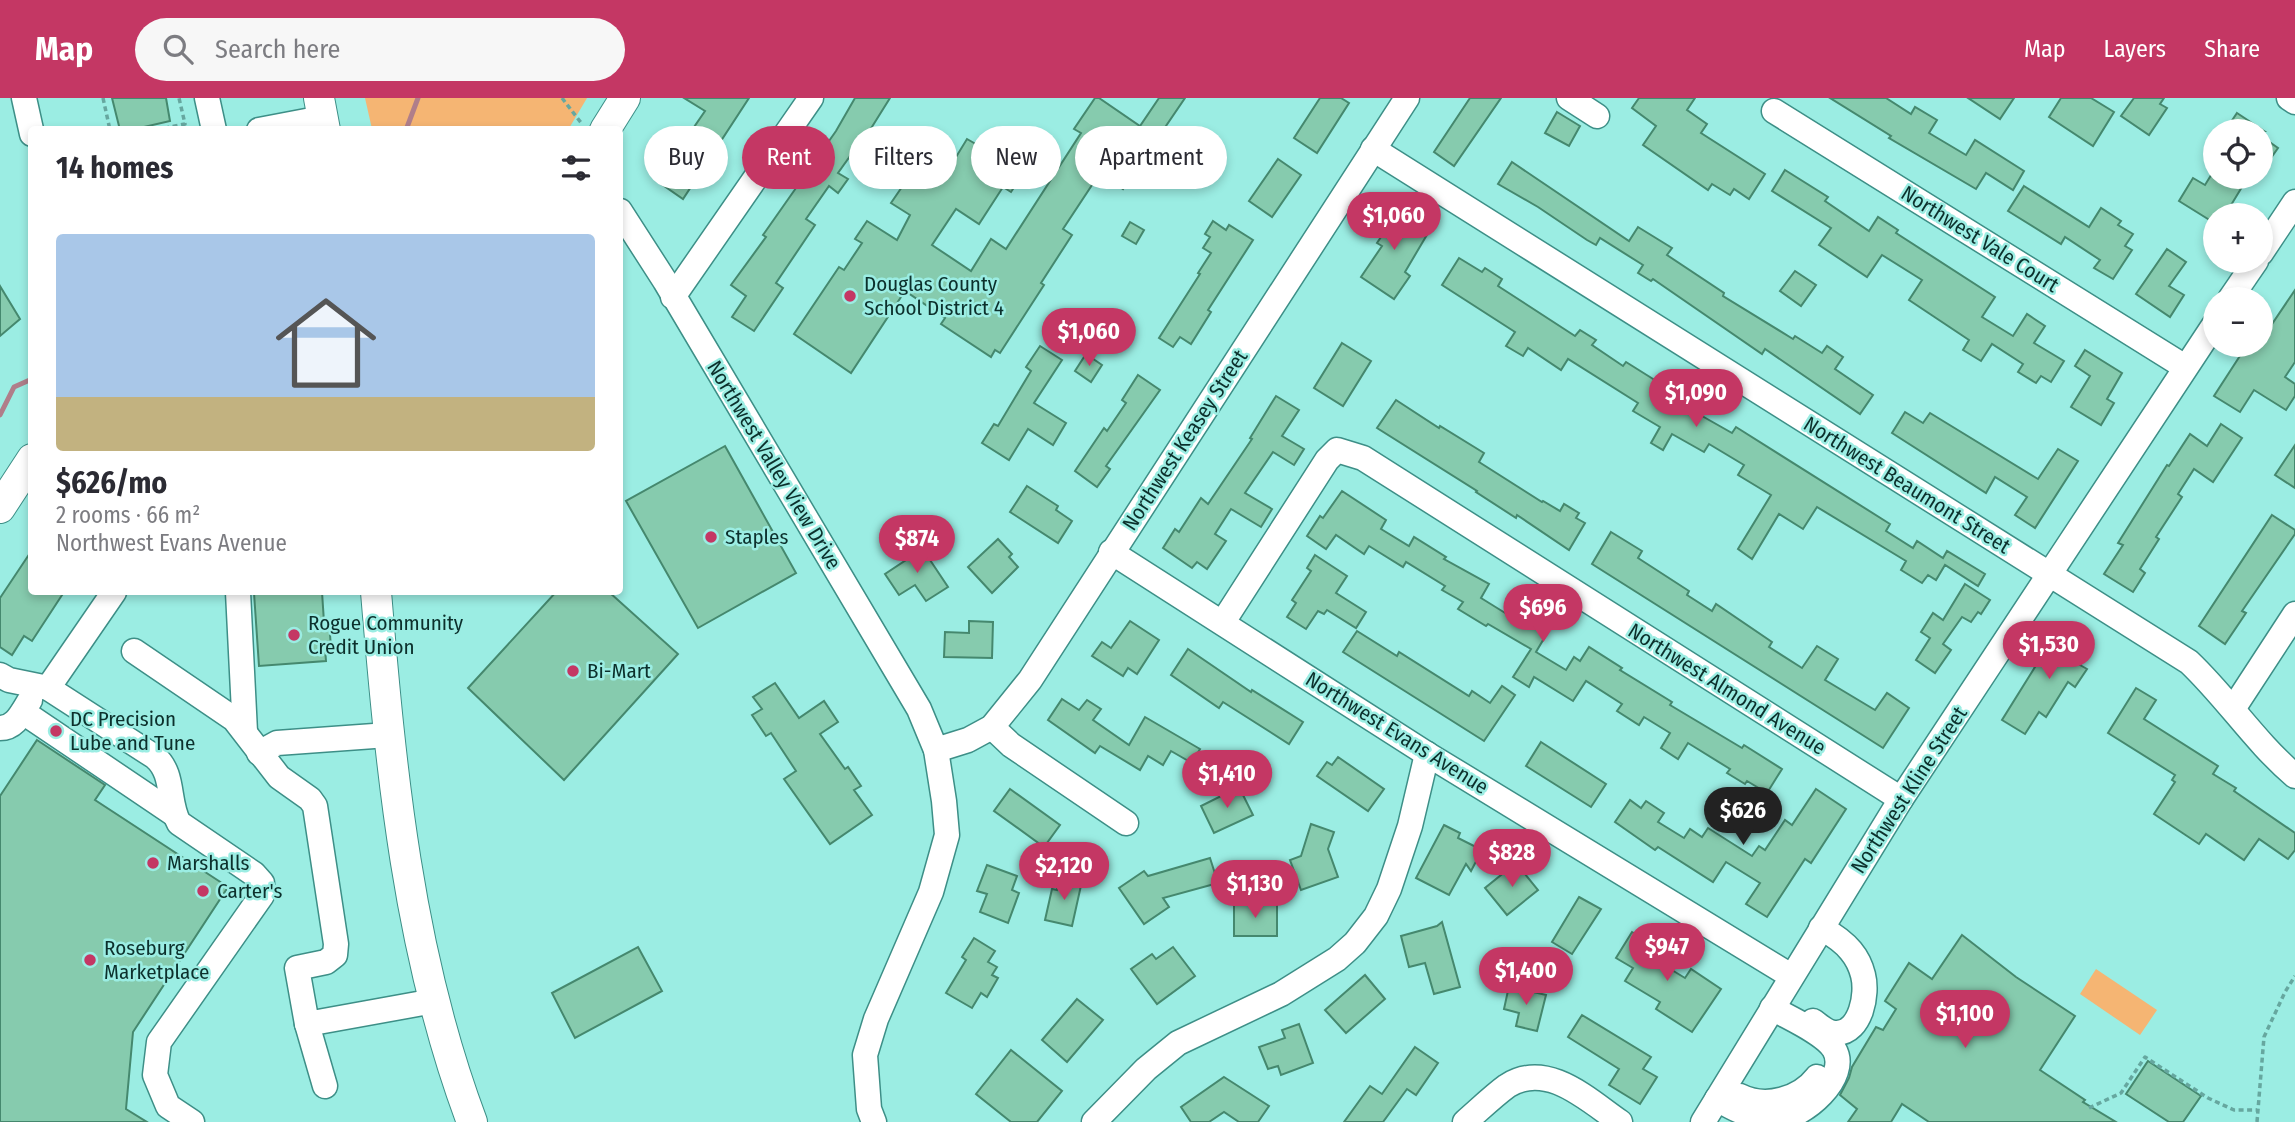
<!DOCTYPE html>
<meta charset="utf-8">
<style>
body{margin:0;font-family:"Fira Sans Condensed",sans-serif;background:#f7f7f7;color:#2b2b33;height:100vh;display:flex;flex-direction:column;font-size:26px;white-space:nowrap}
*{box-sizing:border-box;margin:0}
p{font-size:23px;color:#7c7c81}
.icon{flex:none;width:38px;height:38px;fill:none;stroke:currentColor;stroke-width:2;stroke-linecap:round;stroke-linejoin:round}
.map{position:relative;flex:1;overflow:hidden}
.details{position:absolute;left:28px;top:28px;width:595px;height:469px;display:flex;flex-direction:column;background:#fff;border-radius:7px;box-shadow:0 4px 10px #0003}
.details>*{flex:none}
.banner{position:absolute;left:644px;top:28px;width:665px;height:63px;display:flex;gap:14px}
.buttons{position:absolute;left:2203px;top:21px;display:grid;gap:14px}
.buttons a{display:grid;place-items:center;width:70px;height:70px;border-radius:50%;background:#fff;box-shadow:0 4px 10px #0003;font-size:35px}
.price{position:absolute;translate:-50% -60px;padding:0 16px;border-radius:24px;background:#c43764;color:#fff;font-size:23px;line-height:46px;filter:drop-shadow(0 2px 4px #0008)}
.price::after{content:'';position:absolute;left:50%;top:42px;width:21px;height:16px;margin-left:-10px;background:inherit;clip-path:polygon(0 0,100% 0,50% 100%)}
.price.on{background:#222;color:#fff}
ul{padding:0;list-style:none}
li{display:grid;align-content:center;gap:14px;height:371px;padding:0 28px}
li span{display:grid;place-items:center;height:217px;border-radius:7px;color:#555}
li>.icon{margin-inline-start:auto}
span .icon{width:126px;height:126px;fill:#fffc;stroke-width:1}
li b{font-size:30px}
h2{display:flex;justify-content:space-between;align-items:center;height:84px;padding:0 28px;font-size:30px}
.chip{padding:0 24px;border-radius:32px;background:#fff;box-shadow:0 4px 10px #0003;font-size:24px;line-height:63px}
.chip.on{background:#c43764;color:#fff}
header{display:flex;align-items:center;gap:42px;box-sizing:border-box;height:98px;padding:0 35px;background:#c43764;color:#fff}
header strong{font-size:33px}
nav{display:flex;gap:38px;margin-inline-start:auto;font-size:24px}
.search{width:490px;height:63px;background:#f7f7f7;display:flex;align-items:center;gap:18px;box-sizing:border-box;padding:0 24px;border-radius:38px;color:#7c7c81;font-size:26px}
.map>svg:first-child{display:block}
</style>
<header>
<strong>Map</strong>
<div class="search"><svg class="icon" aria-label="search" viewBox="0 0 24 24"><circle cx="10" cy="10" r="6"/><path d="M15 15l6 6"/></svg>Search here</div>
<nav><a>Map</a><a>Layers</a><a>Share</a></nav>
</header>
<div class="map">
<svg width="2295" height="1024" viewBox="0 0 2295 1024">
<rect width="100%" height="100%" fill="#9bede3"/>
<g fill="#f5b573">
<polygon points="365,0 587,0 568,32 372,31"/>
<polygon points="2096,871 2157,912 2140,937 2080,896"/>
</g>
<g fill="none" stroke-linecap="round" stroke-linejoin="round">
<g stroke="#b07e8a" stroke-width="5">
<polyline points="406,32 418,0"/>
<polyline points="0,317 14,289 32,281"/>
</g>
</g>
<g fill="#86cbae" stroke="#45886e" stroke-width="2">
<polygon points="112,0 166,0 170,23 131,32 120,32"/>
<polygon points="684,0 749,0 683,101 657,83 705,13"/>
<polygon points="855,0 890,0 860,48 858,47 838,75 848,81 838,95 829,88 806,121 815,127 776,185 783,190 754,233 732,219 746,198 731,187 766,139 763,137 836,33"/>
<polygon points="1095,0 1099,0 1140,28 1159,0 1185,0 1123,91 1100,75 1063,131 1072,137 1041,185 1044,187 1000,255 995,252 991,259 941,226 945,220 905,193 851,275 794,236 839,169 844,172 862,145 855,141 867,123 897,142 910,117 891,105 904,86 906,88 930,50 953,64 967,41 981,49 984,45 1025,73 1011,94 1003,89 979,126 956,111 932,147 971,173 991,141 1006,151 1081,35 1074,31"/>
<polygon points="1320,0 1341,0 1349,5 1317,55 1294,40"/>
<polygon points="1470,0 1501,0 1454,68 1434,54"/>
<polygon points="1639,0 1695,0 1687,12 1707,26 1701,35 1765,76 1749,101 1734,91 1730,97 1712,86 1708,92 1643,47 1656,28 1632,10"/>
<polygon points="1830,0 1886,0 1911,16 1915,9 1937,22 1929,35 1966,57 1975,42 2024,73 2013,92 1986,75 1976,91 1889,40 1891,38"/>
<polygon points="1968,0 2014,0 2000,21"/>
<polygon points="2061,0 2091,0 2114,14 2093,48 2049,19"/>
<polygon points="2134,0 2164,0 2160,6 2167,10 2149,37 2121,18"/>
<polygon points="1557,14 1580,28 1569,48 1545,35"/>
<polygon points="2237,15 2264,33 2225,33"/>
<polygon points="2261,38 2278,50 2261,74"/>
<polygon points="1278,61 1301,77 1272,119 1249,103"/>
<polygon points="1512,64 1629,143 1638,129 1672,150 1667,157 1724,195 1723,198 1793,241 1795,238 1822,255 1827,248 1843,259 1835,271 1873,297 1860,316 1765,251 1762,256 1653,181 1651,183 1638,175 1643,167 1600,140 1596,147 1587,142 1538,109 1498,86"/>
<polygon points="1785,72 1828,99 1825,103 1869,133 1878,119 1898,132 1896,135 1995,199 1982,219 2013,238 2027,216 2045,228 2034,245 2064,263 2051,284 2041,278 2036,285 2018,274 2023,266 1992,246 1981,263 1963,252 1969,242 1909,202 1922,182 1882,157 1867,179 1819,147 1831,130 1772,93"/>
<polygon points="2213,74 2216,79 2248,79 2225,117 2216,117 2216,126 2179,103 2193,80 2205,87"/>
<polygon points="2024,88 2089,129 2101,110 2121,123 2118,127 2133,136 2125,148 2132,152 2113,181 2094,170 2100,162 2065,139 2061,146 2008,113"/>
<polygon points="1385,108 1428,135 1405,174 1410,178 1394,201 1361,179 1382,148 1377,145 1383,136 1372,130"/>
<polygon points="1213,123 1226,132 1229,127 1253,142 1208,212 1211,214 1191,246 1180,239 1173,249 1159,240 1200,176 1198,175 1211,155 1203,150 1210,139 1205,136"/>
<polygon points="1130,124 1144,132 1136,146 1122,138"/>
<polygon points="2167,151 2186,164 2169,188 2184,197 2170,219 2136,196"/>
<polygon points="1459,160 1482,174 1485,170 1502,181 1498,188 1575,238 1580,232 1596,242 1592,247 1623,268 1626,264 1669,291 1665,297 1732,335 1736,329 1890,426 1886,433 1913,450 1917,443 1943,460 1947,453 1985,476 1978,488 1945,467 1936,482 1928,477 1922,485 1901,472 1906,463 1817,409 1803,431 1779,416 1752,461 1738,451 1771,397 1738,377 1744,367 1709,346 1704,354 1672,336 1663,352 1651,345 1660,329 1633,313 1638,305 1568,261 1561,272 1528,250 1523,258 1506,248 1515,234 1442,187"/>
<polygon points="1795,173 1816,187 1801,208 1780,193"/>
<polygon points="0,188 20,221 0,238"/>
<polygon points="2295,192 2295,264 2285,279 2295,286 2295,298 2286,312 2254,292 2240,314 2214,298 2247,247 2261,247 2261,222 2270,229"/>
<polygon points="1342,245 1371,263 1343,308 1314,290"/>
<polygon points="1040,248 1062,262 1034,305 1066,325 1053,347 1028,331 1009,362 982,345 994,326 998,328 1031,273 1026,269"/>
<polygon points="2085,252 2122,275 2107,301 2114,305 2101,327 2071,309 2090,278 2075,268"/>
<polygon points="1086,256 1102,267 1091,284 1075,273"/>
<polygon points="1138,277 1160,292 1106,368 1110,371 1097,389 1075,373 1104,330 1107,333 1126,305 1122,302"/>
<polygon points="1276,298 1299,312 1282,338 1304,351 1294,367 1273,354 1245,395 1272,411 1261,429 1231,411 1215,436 1226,443 1207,471 1197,464 1192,470 1163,450 1175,431 1179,434 1201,400 1208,406 1252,341 1250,340"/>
<polygon points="1396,302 1439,330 1440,328 1484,355 1479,364 1542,404 1543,403 1560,413 1564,406 1579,415 1576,420 1585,425 1569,452 1517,417 1516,420 1476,394 1477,393 1377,330"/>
<polygon points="1905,314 1923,325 1930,315 2038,381 2058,351 2078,363 2035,430 2015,417 2027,399 1995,379 1986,395 1892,335"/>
<polygon points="2221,326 2242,340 2213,384 2194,371 2178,396 2182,399 2156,439 2159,441 2140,471 2145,475 2133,494 2104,476 2123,447 2118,445 2167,367 2169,368 2190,336 2207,348"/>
<polygon points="2295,347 2295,390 2275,377"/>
<polygon points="725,348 796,475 698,530 626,403"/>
<polygon points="1027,388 1058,408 1056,412 1072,423 1058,445 1010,414"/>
<polygon points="1342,393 1386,422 1381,431 1409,448 1414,439 1446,459 1444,461 1489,486 1481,500 1510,518 1518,506 1552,527 1536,554 1566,572 1574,559 1580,563 1589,549 1622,570 1620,572 1672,604 1670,607 1742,650 1744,647 1782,671 1767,695 1747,683 1745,686 1727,675 1730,671 1688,645 1678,661 1661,650 1670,635 1644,619 1639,627 1617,613 1622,606 1586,583 1573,603 1534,579 1529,589 1513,579 1531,551 1488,526 1486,528 1458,511 1463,504 1442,492 1445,488 1406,464 1403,469 1369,448 1364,456 1336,437 1326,451 1307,438 1320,418 1323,420"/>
<polygon points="2272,417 2295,432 2295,436 2242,513 2246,515 2225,546 2199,528"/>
<polygon points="1611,434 1642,453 1638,460 1689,493 1687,497 1712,513 1716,506 1772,544 1769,549 1802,570 1817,548 1838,561 1825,582 1875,612 1887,595 1909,610 1883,650 1592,466"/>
<polygon points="998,441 1012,456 1009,459 1018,469 992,495 968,469"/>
<polygon points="920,447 948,489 926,503 915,487 899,497 885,476 909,460 906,457"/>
<polygon points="32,452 32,494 64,494 32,543 24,538 12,557 0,549 0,500"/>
<polygon points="1315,457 1347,478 1336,495 1366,514 1356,530 1327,512 1324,516 1318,513 1306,531 1287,519 1296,505 1292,502 1311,473 1307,470"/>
<polygon points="1965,486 1990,502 1981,516 1978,514 1971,524 1962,519 1943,546 1951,552 1935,575 1916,562 1930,540 1921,534 1933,515 1943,522"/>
<polygon points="283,494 322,494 324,524 329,523 331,550 325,550 326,563 259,568 254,495"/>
<polygon points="556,494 609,494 678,556 564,682 468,590"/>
<polygon points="969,523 993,524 992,560 944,559 945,534 969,535"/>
<polygon points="1130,523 1159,542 1137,576 1128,570 1123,578 1092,558 1102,544 1111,550"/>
<polygon points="2066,532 2092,549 2080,567 2087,571 2075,589 2068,584 2046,619 2039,614 2025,636 2002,622 2053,540 2058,543"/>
<polygon points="1357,533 1397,558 1399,554 1469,598 1472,593 1490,605 1502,588 1515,597 1484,643 1343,554"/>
<polygon points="1188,551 1251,594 1252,592 1303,624 1289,646 1223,604 1219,610 1171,577"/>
<polygon points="775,585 799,620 824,603 838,624 820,636 845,671 848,669 861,688 854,692 872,717 830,746 784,681 796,673 771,635 766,638 752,617 762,611 753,599"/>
<polygon points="2136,590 2156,602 2144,621 2218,668 2213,676 2236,690 2234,693 2295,735 2295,752 2288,761 2259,741 2244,762 2206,736 2199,746 2154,716 2175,684 2172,682 2175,677 2108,635"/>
<polygon points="1062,601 1079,612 1087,602 1101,611 1093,622 1129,647 1145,619 1200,651 1192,665 1171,653 1163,667 1148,658 1140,672 1100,648 1095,655 1048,622"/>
<polygon points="37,642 105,687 95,702 228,789 133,934 126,1011 147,1024 0,1024 0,698"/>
<polygon points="1541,644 1606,686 1591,709 1526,668"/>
<polygon points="1338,659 1384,691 1368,713 1317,678 1327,664 1332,667"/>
<polygon points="1239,689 1253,717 1214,735 1201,708"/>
<polygon points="1010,691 1060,727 1044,749 994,713"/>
<polygon points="1816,691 1846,711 1811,765 1805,761 1767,819 1746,806 1760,785 1726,764 1713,784 1658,749 1655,752 1615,724 1630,702 1641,710 1646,703 1664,715 1658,724 1684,740 1690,731 1702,739 1708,730 1752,758 1759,748 1765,752 1785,722 1792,727"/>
<polygon points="1311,726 1334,734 1328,751 1338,779 1301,792 1290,762 1301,758"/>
<polygon points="1444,727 1460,735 1458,740 1482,752 1471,773 1466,766 1449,797 1416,780"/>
<polygon points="1210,760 1218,785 1163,800 1169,809 1144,826 1119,790 1144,773 1148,778"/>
<polygon points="1516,765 1538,792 1507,817 1485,790"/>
<polygon points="987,767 1017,778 1012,792 1019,795 1008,825 980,814 987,796 977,793"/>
<polygon points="1060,778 1082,783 1072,828 1045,822 1052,791 1057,792"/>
<polygon points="1579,799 1601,811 1572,856 1552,844"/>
<rect x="1234" y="806" width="43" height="32"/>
<polygon points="1442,824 1460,889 1434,896 1425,865 1409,869 1401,838 1437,828"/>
<polygon points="1632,834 1668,856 1662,866 1685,880 1691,871 1721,891 1692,934 1656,911 1660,904 1625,883 1633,870 1616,860"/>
<polygon points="1962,837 2016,879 2075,918 2040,972 2085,1002 2083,1004 2116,1024 1929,1024 1902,1006 1891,1024 1848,1024 1857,1011 1840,997 1849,980 1852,969 1876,929 1883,932 1896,911 1885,903 1909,865 1932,881"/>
<polygon points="974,840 995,853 988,864 997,869 992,877 998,880 987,899 981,895 972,910 946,895 966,862 962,859"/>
<polygon points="638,849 662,893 575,940 552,895"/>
<polygon points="1173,849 1195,878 1157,906 1131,871 1152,856 1156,861"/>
<polygon points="1365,877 1385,901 1346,935 1325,912"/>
<polygon points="1509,888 1546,897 1537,933 1516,928 1519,915 1504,911"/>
<polygon points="1077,901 1103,922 1067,964 1042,942"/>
<polygon points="1582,917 1651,959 1643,971 1657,979 1640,1006 1609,987 1619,971 1568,939"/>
<polygon points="1299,926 1313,965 1281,977 1278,968 1268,971 1259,949 1285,940 1282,932"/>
<polygon points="1415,949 1438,965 1416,997 1407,991 1383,1024 1344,1024 1370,988 1382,996"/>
<polygon points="1011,952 1062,993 1037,1024 1011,1024 976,996"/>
<polygon points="2148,963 2201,998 2183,1024 2169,1024 2126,996"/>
<polygon points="1224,979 1269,1008 1258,1024 1239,1024 1224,1014 1209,1024 1191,1024 1181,1009"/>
</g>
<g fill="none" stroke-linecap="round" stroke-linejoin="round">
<g stroke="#3d8f87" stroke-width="27">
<g id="minor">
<polyline points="24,0 32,36"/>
<polyline points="207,0 214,32"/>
<polyline points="1569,0 1597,18"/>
<polyline points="2289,0 2295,4"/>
<polyline points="1774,13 2185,269"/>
<polyline points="259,32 322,20"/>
<path d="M1373 51 2189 564C2227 600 2255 644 2295 678"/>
<polyline points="620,113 665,183 919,611 936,652 944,703 947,737 931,794 876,921 865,957 869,1011 874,1024"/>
<polyline points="2261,155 2295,104"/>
<polyline points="673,199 811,0"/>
<polyline points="2230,201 2256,163"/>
<polyline points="1111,454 1427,656 1791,878"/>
<polyline points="238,494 245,634"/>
<polyline points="1223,524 1327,362 1337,352 1363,360 1901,701"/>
<polyline points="134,553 234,621 279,679 310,701 315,708 336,846 335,857 326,864 297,870 307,926 434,903"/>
<path d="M0 577 9 582 48 590 155 659C175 676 167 704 179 725L254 776 262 785V797L159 944 155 977 168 1008 192 1024"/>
<polyline points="48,590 114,494"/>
<polyline points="2233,611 2295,516"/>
<polyline points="23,614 174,716"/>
<polyline points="992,629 1011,647 1126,725"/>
<path d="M0 630C16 630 22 614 30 602"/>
<polyline points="936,652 968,642 992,629 1030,582 1407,0"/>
<polyline points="259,655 277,645 388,637"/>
<path d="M1813 923C1820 928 1828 936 1837 935 1861 934 1868 896 1863 877 1861 869 1856 859 1851 853 1843 843 1832 836 1821 830"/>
<polyline points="307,926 325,988"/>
<path d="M1740 998C1766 1011 1800 1001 1817 979"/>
<path d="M1717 1001C1736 1012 1755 1022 1777 1021 1803 1020 1851 979 1834 951 1824 935 1789 920 1772 910"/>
<polyline points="1094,1024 1146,971 1178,945 1281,896 1337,861 1355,845 1376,818 1389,791 1410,728 1427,656"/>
<path d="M1465 1024C1479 1012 1492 999 1507 988 1547 962 1588 1002 1620 1024"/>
<polyline points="1703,1024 1901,701 2216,224"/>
</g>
</g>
<g stroke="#3d8f87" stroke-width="32">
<g id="major">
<polyline points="319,0 325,32"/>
<polyline points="605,32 625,0"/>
<polyline points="0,410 32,361"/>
<path d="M376 494C391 673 408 854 472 1024"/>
</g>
</g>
<g stroke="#66a79f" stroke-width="3.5" stroke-dasharray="5 3.5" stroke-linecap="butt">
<polyline points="103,0 110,32"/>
<polyline points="562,0 582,26"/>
<polyline points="156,32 185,26 179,0"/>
<polyline points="2089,1010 2121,995 2145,959 2208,1000 2234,1012 2257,1012"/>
<polyline points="2257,1024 2264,939 2285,894 2295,878"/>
</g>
<use href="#minor" stroke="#fff" stroke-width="24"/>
<use href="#major" stroke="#fff" stroke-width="30"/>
</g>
<g fill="#c43764" stroke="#9bede3" stroke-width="2.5">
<circle cx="850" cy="198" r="7"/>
<circle cx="711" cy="439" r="7"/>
<circle cx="294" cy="537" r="7"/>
<circle cx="573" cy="573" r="7"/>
<circle cx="56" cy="633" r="7"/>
<circle cx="153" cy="765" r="7"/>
<circle cx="203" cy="793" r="7"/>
<circle cx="90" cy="862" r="7"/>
</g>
<g text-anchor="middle" stroke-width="5" stroke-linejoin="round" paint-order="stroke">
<g font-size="21" fill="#0c302c" stroke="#9bede3">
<text transform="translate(1980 141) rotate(32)" y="7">Northwest Vale Court</text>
<text transform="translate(1185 342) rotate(-57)" y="7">Northwest Keasey Street</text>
<text transform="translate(774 367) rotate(59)" y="7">Northwest Valley View Drive</text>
<text transform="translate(1907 387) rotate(32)" y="7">Northwest Beaumont Street</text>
<text transform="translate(1727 591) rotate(32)" y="7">Northwest Almond Avenue</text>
<text transform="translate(1397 635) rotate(32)" y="7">Northwest Evans Avenue</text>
<text transform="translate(1909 692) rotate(-57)" y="7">Northwest Kline Street</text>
</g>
<g font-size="21" fill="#0c302c" stroke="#9bede3" text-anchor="start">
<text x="864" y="193">Douglas County<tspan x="864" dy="24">School District 4</tspan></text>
<text x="725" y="446">Staples</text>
<text x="308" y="532">Rogue Community<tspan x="308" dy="24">Credit Union</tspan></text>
<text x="587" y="580">Bi-Mart</text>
<text x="70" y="628">DC Precision<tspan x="70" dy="24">Lube and Tune</tspan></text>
<text x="167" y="772">Marshalls</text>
<text x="217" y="800">Carter's</text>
<text x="104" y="857">Roseburg<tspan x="104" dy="24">Marketplace</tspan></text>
</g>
</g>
</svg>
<div class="buttons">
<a><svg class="icon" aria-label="locate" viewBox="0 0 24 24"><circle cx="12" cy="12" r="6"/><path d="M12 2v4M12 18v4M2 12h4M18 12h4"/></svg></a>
<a>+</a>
<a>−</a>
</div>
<b class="price" style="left:1394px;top:154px">$1,060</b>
<b class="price" style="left:1089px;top:270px">$1,060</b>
<b class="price" style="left:1696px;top:331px">$1,090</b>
<b class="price" style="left:917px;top:477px">$874</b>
<b class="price" style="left:1543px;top:546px">$696</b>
<b class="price" style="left:2049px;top:583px">$1,530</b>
<b class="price" style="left:1227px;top:712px">$1,410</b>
<b class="price on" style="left:1743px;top:749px">$626</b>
<b class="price" style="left:1512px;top:791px">$828</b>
<b class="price" style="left:1064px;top:804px">$2,120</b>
<b class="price" style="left:1255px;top:822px">$1,130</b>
<b class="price" style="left:1667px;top:885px">$947</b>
<b class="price" style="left:1526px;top:909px">$1,400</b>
<b class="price" style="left:1965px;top:952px">$1,100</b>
<div class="banner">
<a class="chip">Buy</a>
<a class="chip on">Rent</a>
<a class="chip">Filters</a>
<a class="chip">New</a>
<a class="chip">Apartment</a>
</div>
<section class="details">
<h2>14 homes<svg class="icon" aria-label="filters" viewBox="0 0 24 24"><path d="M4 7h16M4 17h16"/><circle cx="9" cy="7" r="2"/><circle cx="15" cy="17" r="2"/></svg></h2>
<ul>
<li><span style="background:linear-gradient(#a9c7e8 75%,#c2b280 0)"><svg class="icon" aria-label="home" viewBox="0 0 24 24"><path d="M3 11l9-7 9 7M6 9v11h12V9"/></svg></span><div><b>$626/mo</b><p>2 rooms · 66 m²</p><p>Northwest Evans Avenue</p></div></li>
</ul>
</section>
</div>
